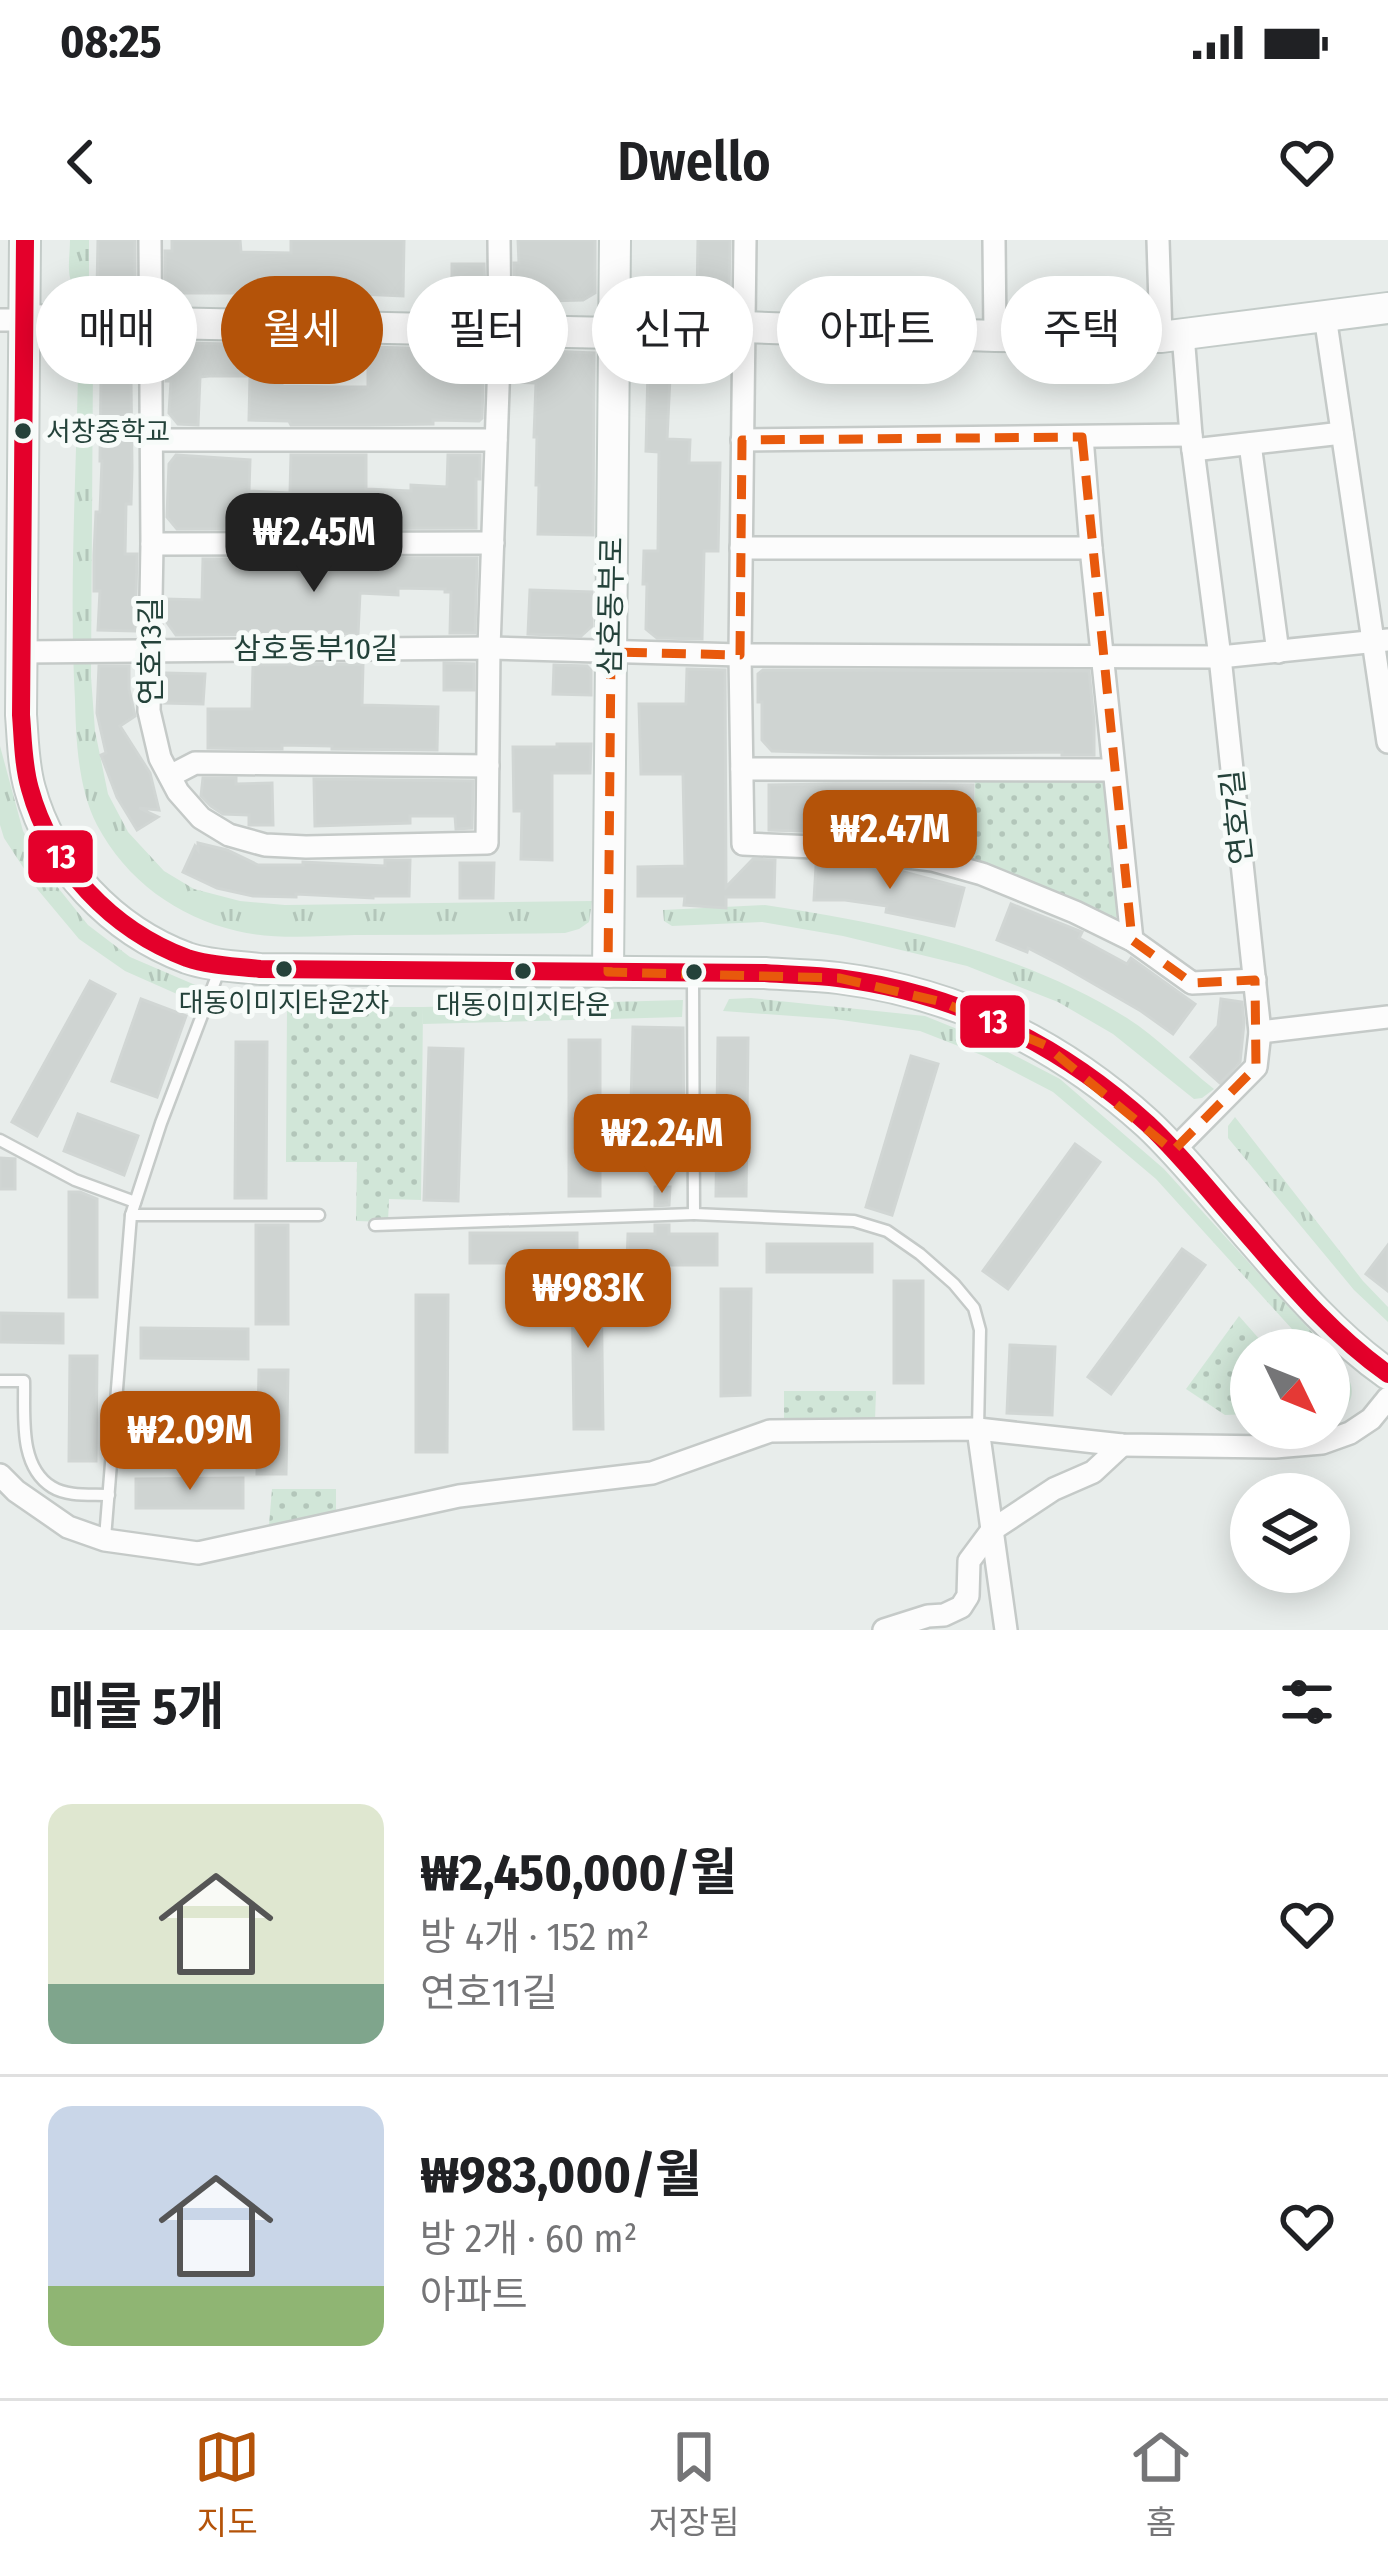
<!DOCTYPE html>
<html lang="ko">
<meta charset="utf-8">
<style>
body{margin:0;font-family:"Fira Sans Condensed","Noto Sans KR",sans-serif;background:#f6f6f6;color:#202124;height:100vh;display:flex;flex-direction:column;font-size:45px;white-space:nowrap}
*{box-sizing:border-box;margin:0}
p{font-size:39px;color:#757577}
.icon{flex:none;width:66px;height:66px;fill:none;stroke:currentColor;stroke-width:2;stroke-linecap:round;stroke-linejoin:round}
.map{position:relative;height:1390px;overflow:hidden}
.panel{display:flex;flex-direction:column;background:#fff;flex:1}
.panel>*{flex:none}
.top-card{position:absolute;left:36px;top:36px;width:1317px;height:108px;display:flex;gap:24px}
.needle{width:78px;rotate:133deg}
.controls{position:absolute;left:1230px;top:1089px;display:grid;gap:24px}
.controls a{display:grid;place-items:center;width:120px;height:120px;border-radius:50%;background:#fff;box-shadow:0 6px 30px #0003;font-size:60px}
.price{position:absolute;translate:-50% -102px;padding:0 27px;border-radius:24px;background:#b45309;color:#fff;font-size:39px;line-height:78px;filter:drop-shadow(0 3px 6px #0008)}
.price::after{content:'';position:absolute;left:50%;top:72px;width:36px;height:27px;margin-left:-18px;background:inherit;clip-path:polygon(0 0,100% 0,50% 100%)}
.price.active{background:#222;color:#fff}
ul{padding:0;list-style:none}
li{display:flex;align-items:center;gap:36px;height:300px;padding:0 48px}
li+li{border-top:3px solid #e0e0e0}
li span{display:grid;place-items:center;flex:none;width:336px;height:240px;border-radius:24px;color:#555}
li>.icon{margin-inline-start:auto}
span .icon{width:144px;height:144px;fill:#fffc;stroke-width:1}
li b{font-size:51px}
h2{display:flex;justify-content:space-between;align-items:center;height:144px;padding:0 48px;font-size:51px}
.chip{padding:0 42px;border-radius:54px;background:#fff;box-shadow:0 6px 30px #0003;font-size:42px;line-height:108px}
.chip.active{background:#b45309;color:#fff}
.status{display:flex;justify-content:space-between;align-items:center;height:84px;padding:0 60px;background:#fff;direction:ltr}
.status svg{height:33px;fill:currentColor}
header{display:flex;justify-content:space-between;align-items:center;height:156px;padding:0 48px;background:#fff;font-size:54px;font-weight:600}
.tab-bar{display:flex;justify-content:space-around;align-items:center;height:168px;border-top:3px solid #e0e0e0;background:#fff;font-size:33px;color:#757577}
.tab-bar a{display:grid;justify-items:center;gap:6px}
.tab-bar .active{color:#b45309}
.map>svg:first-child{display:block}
</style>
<div class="status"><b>08:25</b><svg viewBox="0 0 49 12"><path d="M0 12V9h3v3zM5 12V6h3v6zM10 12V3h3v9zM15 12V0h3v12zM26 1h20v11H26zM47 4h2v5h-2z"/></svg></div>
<header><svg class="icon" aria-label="back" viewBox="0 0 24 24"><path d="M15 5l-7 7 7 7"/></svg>Dwello<svg class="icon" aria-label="heart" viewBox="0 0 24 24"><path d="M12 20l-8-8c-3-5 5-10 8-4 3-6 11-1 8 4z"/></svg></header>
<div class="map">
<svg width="1388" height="1390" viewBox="0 0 1388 1390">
<defs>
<pattern id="grass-tufts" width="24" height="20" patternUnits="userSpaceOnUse" patternTransform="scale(3)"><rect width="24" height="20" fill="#d1e6d8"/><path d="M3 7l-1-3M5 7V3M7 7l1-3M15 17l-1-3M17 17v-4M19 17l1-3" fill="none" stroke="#b3c6ba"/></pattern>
<pattern id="park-dots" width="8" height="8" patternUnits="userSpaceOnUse" patternTransform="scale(3)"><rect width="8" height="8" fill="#d1e6d8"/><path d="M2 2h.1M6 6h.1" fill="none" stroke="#b3c6ba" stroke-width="1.8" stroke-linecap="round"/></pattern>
</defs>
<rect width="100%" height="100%" fill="#e8edeb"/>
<g fill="url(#grass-tufts)">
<path d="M70 0H89V56C62 50 70 22 70 0Z"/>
<path d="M93 122 91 437 95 491 108 554 128 592 164 631 194 649 240 661 285 665 592 661 589 682 579 689 565 693C495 694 425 695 355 695 317 696 275 700 237 691 177 677 126 640 97 585 78 548 76 500 75 460 69 351 76 241 78 132L86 124Z"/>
<polygon points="0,506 23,591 51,639 88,685 130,717 200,747 199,758 195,762 125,731 79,699 38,650 4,598 0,585"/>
<path d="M765 665C890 684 1018 710 1127 778 1158 798 1185 826 1214 849L1202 858 1194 859 1113 794 1058 762 967 726 843 696 762 682 672 686 664 681 663 670Z"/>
<polygon points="751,758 925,776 987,801 1060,839 1164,929 1328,1110 1311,1110 1156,939 1053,852 984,816 920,791 834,779 723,771 729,759"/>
<polygon points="683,760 682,777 423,784 423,767"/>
<polygon points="1235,877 1363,1041 1388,1067 1388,1082 1354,1050 1228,898 1228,886"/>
<path d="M1329 1111C1351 1135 1367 1160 1329 1180V1160L1335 1153 1336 1138 1329 1130Z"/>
</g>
<g fill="url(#park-dots)">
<polygon points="975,538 1107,539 1120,675 1110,682 972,625"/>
<polygon points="287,767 423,767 421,960 389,959 388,982 356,981 357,922 286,922"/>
<polygon points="1239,1076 1269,1110 1251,1110 1251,1174 1225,1175 1186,1149"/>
<polygon points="784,1151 876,1151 875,1181 784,1180"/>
<polygon points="272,1249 336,1249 336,1271 269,1285"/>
</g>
<g fill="#cfd4d2" stroke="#d1d6d4" stroke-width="3">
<polygon points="98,0 135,0 135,51 97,50"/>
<polygon points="172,0 240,0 241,12 291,13 291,0 404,0 403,56 336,53 169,53 165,51 165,11 172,11"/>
<polygon points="518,0 595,0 595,53 583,60 546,61 525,61 515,54 514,23 519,23"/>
<polygon points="698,0 730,0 729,54 721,59 697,59"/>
<polygon points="452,24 484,24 485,52 479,56 452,56"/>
<polygon points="179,103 282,105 282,146 330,147 368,147 368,107 484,110 482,178 479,181 433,180 433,184 367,185 291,185 289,181 249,180 250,136 209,136 200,137 198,185 178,184 169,173 171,141 166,141 166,117"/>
<polygon points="97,105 131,105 131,118 136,118 136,141 131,141 132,228 131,264 126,264 125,314 137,314 135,391 98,390 100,351 94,351 94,315 96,272 100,272 102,221 100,221 101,141 97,141"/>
<polygon points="711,108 711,128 678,127 670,137 667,199 690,200 689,223 720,223 718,311 704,311 702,399 657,398 646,389 647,344 643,344 644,311 658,311 659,212 646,211 648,129 668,110"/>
<polygon points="521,110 594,113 593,295 538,294 539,245 536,245 537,197 534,197 536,143 513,142 514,120"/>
<polygon points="176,215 250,220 249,251 290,253 291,215 366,215 366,249 411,251 411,245 447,247 448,215 480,215 480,239 476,239 476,288 177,289 167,277 169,224"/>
<polygon points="327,318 477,318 475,393 450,393 451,352 445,352 445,349 398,348 398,355 360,353 358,394 176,395 166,381 166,359 202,360 203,319 275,319 275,322 291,323 290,330 327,331"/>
<polygon points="530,350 592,352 592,386 581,396 528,394"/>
<polygon points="444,423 474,424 474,450 444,450"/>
<polygon points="363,424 362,465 438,467 437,510 332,509 332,506 282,505 282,509 208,508 208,469 252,469 253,425"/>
<polygon points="554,425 587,426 591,430 591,455 553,454"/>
<polygon points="99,426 129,426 129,449 135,476 120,486 150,533 159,570 139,568 158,577 137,590 117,557 101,515 106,513 97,473"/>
<polygon points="687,429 725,430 726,647 753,619 775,620 774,657 726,657 726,668 684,665 685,656 638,656 638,627 685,626 683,534 641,534 639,464 686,464"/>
<polygon points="763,430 1089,431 1094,482 1094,515 1062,515 1062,512 883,514 772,511 762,500 762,462 758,462 758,434"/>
<polygon points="165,433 205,434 203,464 164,463"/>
<polygon points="557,504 591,504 590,533 552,533 552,620 521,619 522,571 514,571 513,507 557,507"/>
<polygon points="203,538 236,538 236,544 272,543 273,585 249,585 249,575 223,574 211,566 201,556"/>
<polygon points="314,539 473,541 472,588 456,589 455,576 410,576 410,583 315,586"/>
<polygon points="835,544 973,545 972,603 949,600 949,586 870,587 870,593 769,590 769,545"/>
<polygon points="198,603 227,610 258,625 303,625 303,622 385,626 385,620 410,620 409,656 373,656 373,658 296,654 296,657 253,656 217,648 183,632 195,606 198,610"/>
<polygon points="460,623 494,623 493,658 460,658"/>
<polygon points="816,626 862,626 900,631 964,648 954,686 886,672 887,666 845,660 814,660"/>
<polygon points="1011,664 1082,692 1079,698 1127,724 1131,718 1195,764 1173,794 1141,771 1063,726 1028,708 1027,712 997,700"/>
<polygon points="90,741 115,754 37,896 12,882"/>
<polygon points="141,759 186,776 157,857 112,841"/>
<polygon points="1221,759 1242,762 1244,783 1240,822 1220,843 1191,817 1218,786"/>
<polygon points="633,787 683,788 684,905 630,904"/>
<polygon points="718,798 748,798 746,956 716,956"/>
<rect x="569" y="800" width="31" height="156"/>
<polygon points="236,802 267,802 266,958 235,958"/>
<polygon points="429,808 463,809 458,961 424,960"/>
<polygon points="911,816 938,824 892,975 866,967"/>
<polygon points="78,874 138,896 124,935 64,911"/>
<polygon points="1075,904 1100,922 1008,1049 983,1031"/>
<polygon points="0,918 15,919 15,949 0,949"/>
<polygon points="655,947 670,947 669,965 655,966"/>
<polygon points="69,952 80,952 97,959 97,1057 69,1057"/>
<rect x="256" y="985" width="32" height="99"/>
<polygon points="655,985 669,985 669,994 717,994 717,1025 627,1025 628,994 655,994"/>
<rect x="470" y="993" width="107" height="30"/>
<rect x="767" y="1004" width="105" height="28"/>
<polygon points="1388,1005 1388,1051 1366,1034"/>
<polygon points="1182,1009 1205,1025 1111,1154 1088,1137"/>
<polygon points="601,1032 603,1189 574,1189 572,1033"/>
<rect x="894" y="1041" width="29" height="102"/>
<polygon points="721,1049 751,1049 750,1155 721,1156"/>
<polygon points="416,1055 448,1055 447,1212 416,1212"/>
<polygon points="0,1073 63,1074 63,1103 0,1102"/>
<polygon points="141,1088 248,1089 248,1119 141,1118"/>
<polygon points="1010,1105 1055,1107 1052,1175 1007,1173"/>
<polygon points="70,1116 97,1116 96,1221 69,1221"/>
<polygon points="259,1130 288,1130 286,1234 257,1234"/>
<polygon points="243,1238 243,1268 136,1268 136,1239"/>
</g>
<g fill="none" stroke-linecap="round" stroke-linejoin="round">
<g stroke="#c5cac8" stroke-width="15">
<g id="lane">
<polyline points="693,738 694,974 854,981 887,991 920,1014 954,1044 974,1068 980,1090 978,1189"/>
<polyline points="0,900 75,940 135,962"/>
<polyline points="131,975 319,975"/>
<polyline points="375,985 694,974"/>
<path d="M0 1141H24C25 1175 18 1226 52 1247 68 1257 91 1254 109 1255"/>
<polyline points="105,1298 131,975 161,883 220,728"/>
</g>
</g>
<g stroke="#c5cac8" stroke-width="26">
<g id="street">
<polyline points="150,0 152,304 149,471 160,518 178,552 201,578 229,595 265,605 306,607 487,603 489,408 500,91 499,0"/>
<polyline points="745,0 740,415 743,604 838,608 932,620 982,634 1075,672 1132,700 1192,743 1255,740"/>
<polyline points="994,0 995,96"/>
<polyline points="1158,0 1161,97"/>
<polyline points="1325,76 1388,502"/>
<polyline points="0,80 24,80"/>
<polyline points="1082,197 1091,308 1132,700"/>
<polyline points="151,200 496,200"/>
<polyline points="742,200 1191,195"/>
<polyline points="1250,204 1278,412"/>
<polyline points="1193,210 1342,193"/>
<polyline points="152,304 493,303"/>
<polyline points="741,308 1091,308"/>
<polyline points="22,412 489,408 740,415 1220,417 1388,400"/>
<polyline points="742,529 1113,530"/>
<polyline points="170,536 195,523 488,526"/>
<polyline points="1260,792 1388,777"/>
<polyline points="1173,911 1256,827 1260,792 1220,417 1191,195 1183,94"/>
<polyline points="978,1189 1006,1390"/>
<polyline points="0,1235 16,1251 68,1287 105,1300 198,1313 459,1256 652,1233 770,1191 978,1189 1122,1205 1275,1207 1322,1203 1350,1193 1371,1179 1388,1158"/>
<polyline points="884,1390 928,1376 944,1375 961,1367 968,1356 969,1321 992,1290 1054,1249 1093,1232 1122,1205"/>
</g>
</g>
<g stroke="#c3cbc8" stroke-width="34">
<g id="secondary">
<path d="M25 0 21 475C23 499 23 525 30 549 51 626 112 690 187 718 210 726 236 726 260 729L765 733C789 735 814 735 838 738 957 753 1060 804 1148 884 1179 913 1206 947 1234 979 1282 1034 1328 1092 1388 1134"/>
<polyline points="24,80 614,93 743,87 995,96 1161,97 1388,68"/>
<polyline points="608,732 615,0"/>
</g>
</g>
<use href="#lane" stroke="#fcfcfc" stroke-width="10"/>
<use href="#street" stroke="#fcfcfc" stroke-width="21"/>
<use href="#secondary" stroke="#fcfcfc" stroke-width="30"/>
<g stroke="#f7fbf9" stroke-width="27">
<path id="bus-1" d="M25 0 21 475C23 499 23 525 30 549 51 626 112 690 187 718 210 726 236 726 260 729L765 733C789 735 814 735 838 738 957 753 1060 804 1148 884 1179 913 1206 947 1234 979 1282 1034 1328 1092 1388 1134"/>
</g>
<use href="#bus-1" stroke="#e4002b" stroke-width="18"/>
</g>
<path fill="none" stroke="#e8590c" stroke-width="9" stroke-dasharray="24 15" stroke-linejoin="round" d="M1082 197 1132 700 1192 743 1255 740 1256 827 1173 911 1045 805 942 762 839 738 608 732 611 412 740 415 742 200Z"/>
<g fill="#24423a" stroke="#f7fbf9" stroke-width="4.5">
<circle cx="23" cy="191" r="10"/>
<circle cx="284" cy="729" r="10"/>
<circle cx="523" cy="731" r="10"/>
<circle cx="694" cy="732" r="10"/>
</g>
<g text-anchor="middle" stroke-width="10" stroke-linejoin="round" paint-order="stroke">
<g font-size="27" fill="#24423a" stroke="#f7fbf9">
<text x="46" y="201" text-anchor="start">서창중학교</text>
<text x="284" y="772">대동이미지타운2차</text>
<text x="523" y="774">대동이미지타운</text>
</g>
<g font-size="30" fill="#24423a" stroke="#f7fbf9">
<text transform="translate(611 366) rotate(-89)" y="10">삼호동부로</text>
<text x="316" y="419">삼호동부10길</text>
<text transform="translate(151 411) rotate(-90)" y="10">연호13길</text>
<text transform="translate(1237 577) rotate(-96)" y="10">연호7길</text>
</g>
</g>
<g stroke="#f7fbf9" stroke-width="4.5">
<rect x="26" y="588" width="69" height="57" rx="12" fill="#e4002b"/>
<rect x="958" y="753" width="69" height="57" rx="12" fill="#e4002b"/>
</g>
<g font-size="33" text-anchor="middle" font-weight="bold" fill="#fff">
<text x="61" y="628">13</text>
<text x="993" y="793">13</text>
</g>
</svg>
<div class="controls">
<a><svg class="needle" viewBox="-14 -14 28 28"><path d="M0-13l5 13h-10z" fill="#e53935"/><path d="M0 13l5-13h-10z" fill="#757577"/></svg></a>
<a><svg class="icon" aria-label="layers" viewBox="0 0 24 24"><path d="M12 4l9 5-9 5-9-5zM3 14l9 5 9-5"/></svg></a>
</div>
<b class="price active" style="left:314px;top:355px">₩2.45M</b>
<b class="price" style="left:890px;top:652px">₩2.47M</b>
<b class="price" style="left:662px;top:956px">₩2.24M</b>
<b class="price" style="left:588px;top:1111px">₩983K</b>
<b class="price" style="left:190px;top:1253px">₩2.09M</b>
<div class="top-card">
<a class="chip">매매</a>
<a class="chip active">월세</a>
<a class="chip">필터</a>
<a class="chip">신규</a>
<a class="chip">아파트</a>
<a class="chip">주택</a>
</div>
</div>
<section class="panel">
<h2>매물 5개<svg class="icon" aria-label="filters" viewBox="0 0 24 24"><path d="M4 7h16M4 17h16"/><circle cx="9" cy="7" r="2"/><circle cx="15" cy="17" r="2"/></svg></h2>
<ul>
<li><span style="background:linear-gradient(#dfe7d0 75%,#7fa58c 0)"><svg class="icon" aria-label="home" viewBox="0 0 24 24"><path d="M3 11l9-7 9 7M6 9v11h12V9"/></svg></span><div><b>₩2,450,000/월</b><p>방 4개 · 152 m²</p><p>연호11길</p></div><svg class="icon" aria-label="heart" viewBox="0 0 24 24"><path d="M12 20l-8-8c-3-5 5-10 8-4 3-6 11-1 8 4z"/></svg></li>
<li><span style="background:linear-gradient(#c9d6e8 75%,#8fb573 0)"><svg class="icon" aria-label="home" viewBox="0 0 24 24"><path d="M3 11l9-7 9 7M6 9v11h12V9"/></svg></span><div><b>₩983,000/월</b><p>방 2개 · 60 m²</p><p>아파트</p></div><svg class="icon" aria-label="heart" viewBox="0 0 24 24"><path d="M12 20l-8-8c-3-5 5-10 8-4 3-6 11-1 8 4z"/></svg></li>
</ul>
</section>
<nav class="tab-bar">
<a class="active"><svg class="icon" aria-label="map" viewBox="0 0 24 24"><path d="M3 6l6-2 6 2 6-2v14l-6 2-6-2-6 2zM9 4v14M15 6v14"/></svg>지도</a>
<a><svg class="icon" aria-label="saved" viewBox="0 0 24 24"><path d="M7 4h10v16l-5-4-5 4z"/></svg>저장됨</a>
<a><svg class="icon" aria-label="home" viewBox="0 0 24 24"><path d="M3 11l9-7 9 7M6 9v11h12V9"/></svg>홈</a>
</nav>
